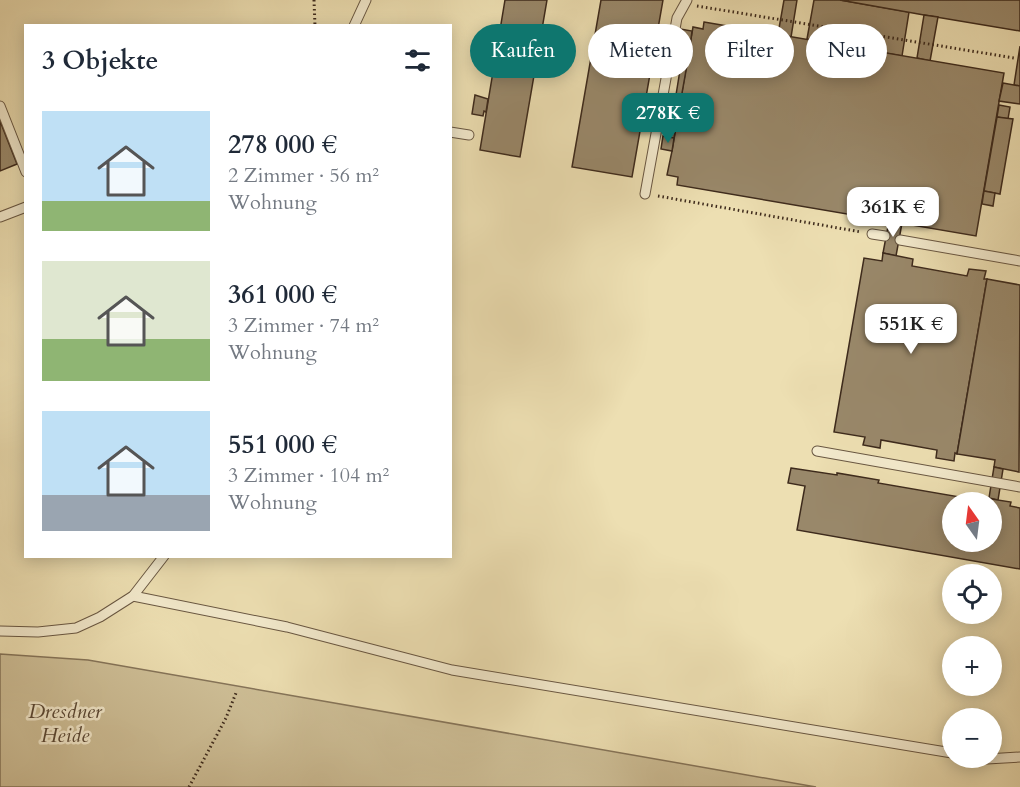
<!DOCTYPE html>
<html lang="de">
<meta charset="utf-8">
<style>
body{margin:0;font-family:Cardo,serif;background:#f2f2f3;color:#1f2937;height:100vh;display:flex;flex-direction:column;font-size:22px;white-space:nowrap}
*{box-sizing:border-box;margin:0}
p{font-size:20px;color:#747a83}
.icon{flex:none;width:33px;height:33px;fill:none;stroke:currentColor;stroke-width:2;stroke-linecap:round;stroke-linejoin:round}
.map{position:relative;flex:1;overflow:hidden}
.details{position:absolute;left:24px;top:24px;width:428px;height:534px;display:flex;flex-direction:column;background:#fff;border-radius:0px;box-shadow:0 3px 15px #0003}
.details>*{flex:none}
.hud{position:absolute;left:470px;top:24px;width:460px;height:54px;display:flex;gap:12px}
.needle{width:39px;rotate:346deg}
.buttons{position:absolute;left:942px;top:492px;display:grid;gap:12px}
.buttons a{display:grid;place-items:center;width:60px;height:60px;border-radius:50%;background:#fff;box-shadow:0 3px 15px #0003;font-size:30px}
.price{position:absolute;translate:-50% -51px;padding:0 14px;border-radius:12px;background:#fff;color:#222;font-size:20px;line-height:39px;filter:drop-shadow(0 2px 3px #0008)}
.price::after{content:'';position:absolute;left:50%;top:36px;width:18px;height:14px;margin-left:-9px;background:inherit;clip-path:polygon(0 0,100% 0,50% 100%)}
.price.selected{background:#0f766e;color:#fff}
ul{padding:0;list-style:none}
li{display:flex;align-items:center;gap:18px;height:150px;padding:0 18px}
li span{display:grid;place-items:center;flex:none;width:168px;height:120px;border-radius:0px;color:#555}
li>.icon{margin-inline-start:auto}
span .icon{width:72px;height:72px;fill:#fffc;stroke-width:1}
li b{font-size:26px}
h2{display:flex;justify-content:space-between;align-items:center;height:72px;padding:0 18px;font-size:26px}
.tag{padding:0 21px;border-radius:27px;background:#fff;box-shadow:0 3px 15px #0003;font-size:21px;line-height:54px}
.tag.selected{background:#0f766e;color:#fff}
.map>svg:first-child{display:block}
</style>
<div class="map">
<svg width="1020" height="787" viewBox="0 0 1020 787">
<rect width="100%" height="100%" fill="#eddfb2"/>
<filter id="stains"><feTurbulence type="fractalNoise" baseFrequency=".00333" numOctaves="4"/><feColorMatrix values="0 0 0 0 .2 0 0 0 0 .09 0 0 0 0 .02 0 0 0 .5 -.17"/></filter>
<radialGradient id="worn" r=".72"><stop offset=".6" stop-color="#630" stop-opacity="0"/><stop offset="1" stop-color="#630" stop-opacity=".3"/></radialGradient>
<polygon fill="#cfc098" stroke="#86755a" stroke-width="1.5" points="0,654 88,660 816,787 0,787"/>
<g fill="#99886a" stroke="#3d2a1c" stroke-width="1.5" fill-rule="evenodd">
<polygon points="505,0 547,0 520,157 480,150"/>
<polygon points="601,0 663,0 632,177 572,167"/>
<polygon points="784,0 797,0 791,37 778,34"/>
<polygon points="814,0 840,0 909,12 902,56 807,39"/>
<polygon points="840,0 1020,0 1020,31 924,15"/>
<polygon points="924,15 938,17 930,61 917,58"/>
<polygon points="704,22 1004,73 976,236 677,185 678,177 667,175 672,151 693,27 703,29"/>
<polygon points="658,25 692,31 690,46 656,41"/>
<polygon points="1020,46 1020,86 1014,85"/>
<polygon points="678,49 689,52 687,65 676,63"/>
<polygon points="681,64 687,65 674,138 669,138"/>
<polygon points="1003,83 1020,86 1020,104 999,101"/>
<polygon points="475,95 488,99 486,112 484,111 483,116 472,114"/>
<polygon points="999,105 1010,107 1008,119 997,117"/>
<polygon points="997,117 1013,119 1000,194 984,191"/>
<polygon points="0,121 17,164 0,171"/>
<polygon points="663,136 674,138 672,151 661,149"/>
<polygon points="984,191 995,193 993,206 982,204"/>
<polygon points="889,221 902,223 896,256 883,253"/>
<polygon points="883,253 913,259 912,266 967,276 969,269 986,271 984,279 987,279 957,454 955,453 954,461 936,458 937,450 881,440 880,448 863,445 865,437 834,432 864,258 882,261"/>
<polygon points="987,279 1020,285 1019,472 994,467 995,460 957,454"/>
<polygon points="994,467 1003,469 998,500 989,498"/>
<path d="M791 468 837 475V473L879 480 878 483 965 498 966 495 1011 502 1010 506 1020 508V569L797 530 805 486 788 483ZM952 502H992V542H952Z"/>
</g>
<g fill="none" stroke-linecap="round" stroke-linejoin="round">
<g stroke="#695742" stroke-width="11">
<g id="lane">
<polyline points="354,26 366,0"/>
<polyline points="0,106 26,172"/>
<polyline points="450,132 469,135"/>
<polyline points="645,194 677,18 687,0"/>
<polyline points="0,217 26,207"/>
<polyline points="872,234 885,236"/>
<polyline points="900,240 1020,261"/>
<polyline points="817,451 1020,487"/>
<polyline points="133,596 287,627 452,670 952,753"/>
<polyline points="0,631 38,632 76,628 100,617 133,596 164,556"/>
<polyline points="979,758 987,759 1020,757"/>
</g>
</g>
<g stroke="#3d2a1c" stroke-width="3" stroke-dasharray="1.5 3" stroke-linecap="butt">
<polyline points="314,0 315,26"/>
<polyline points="697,6 1014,58"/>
<polyline points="658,196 861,232"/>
<polyline points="189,787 226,718 236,693"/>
</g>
<use href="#lane" stroke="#f3eacd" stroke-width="9"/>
</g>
<g text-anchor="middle" stroke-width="5" stroke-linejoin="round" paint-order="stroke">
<g font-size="21" font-style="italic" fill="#5a4835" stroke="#f3eacd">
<text x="65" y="718">Dresdner<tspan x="65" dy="24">Heide</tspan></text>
</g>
</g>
<rect width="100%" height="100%" filter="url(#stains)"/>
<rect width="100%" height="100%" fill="url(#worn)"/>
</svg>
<div class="buttons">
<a><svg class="needle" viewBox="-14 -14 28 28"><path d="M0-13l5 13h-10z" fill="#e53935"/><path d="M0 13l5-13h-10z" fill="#747a83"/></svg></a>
<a><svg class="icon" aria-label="locate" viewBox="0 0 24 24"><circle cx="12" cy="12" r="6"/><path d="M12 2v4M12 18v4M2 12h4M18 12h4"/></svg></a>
<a>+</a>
<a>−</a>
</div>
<b class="price selected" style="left:668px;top:144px">278K €</b>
<b class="price" style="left:893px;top:238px">361K €</b>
<b class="price" style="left:911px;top:355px">551K €</b>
<div class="hud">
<a class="tag selected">Kaufen</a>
<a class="tag">Mieten</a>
<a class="tag">Filter</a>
<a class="tag">Neu</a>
</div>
<section class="details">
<h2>3 Objekte<svg class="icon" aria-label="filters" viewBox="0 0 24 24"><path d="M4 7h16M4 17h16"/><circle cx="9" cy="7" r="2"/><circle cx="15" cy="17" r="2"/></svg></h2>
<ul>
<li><span style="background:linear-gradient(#bfe0f5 75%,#8fb573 0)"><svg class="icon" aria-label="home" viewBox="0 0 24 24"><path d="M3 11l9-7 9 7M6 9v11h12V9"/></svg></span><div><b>278 000 €</b><p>2 Zimmer · 56 m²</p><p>Wohnung</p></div></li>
<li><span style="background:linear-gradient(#dfe7d0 65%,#8fb573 0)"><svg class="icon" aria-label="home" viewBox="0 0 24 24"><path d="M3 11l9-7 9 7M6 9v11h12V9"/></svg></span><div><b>361 000 €</b><p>3 Zimmer · 74 m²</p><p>Wohnung</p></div></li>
<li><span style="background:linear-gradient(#bfe0f5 70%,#9aa5b1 0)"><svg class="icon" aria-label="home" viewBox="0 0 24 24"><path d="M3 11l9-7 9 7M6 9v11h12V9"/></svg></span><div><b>551 000 €</b><p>3 Zimmer · 104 m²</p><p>Wohnung</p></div></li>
</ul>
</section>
</div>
